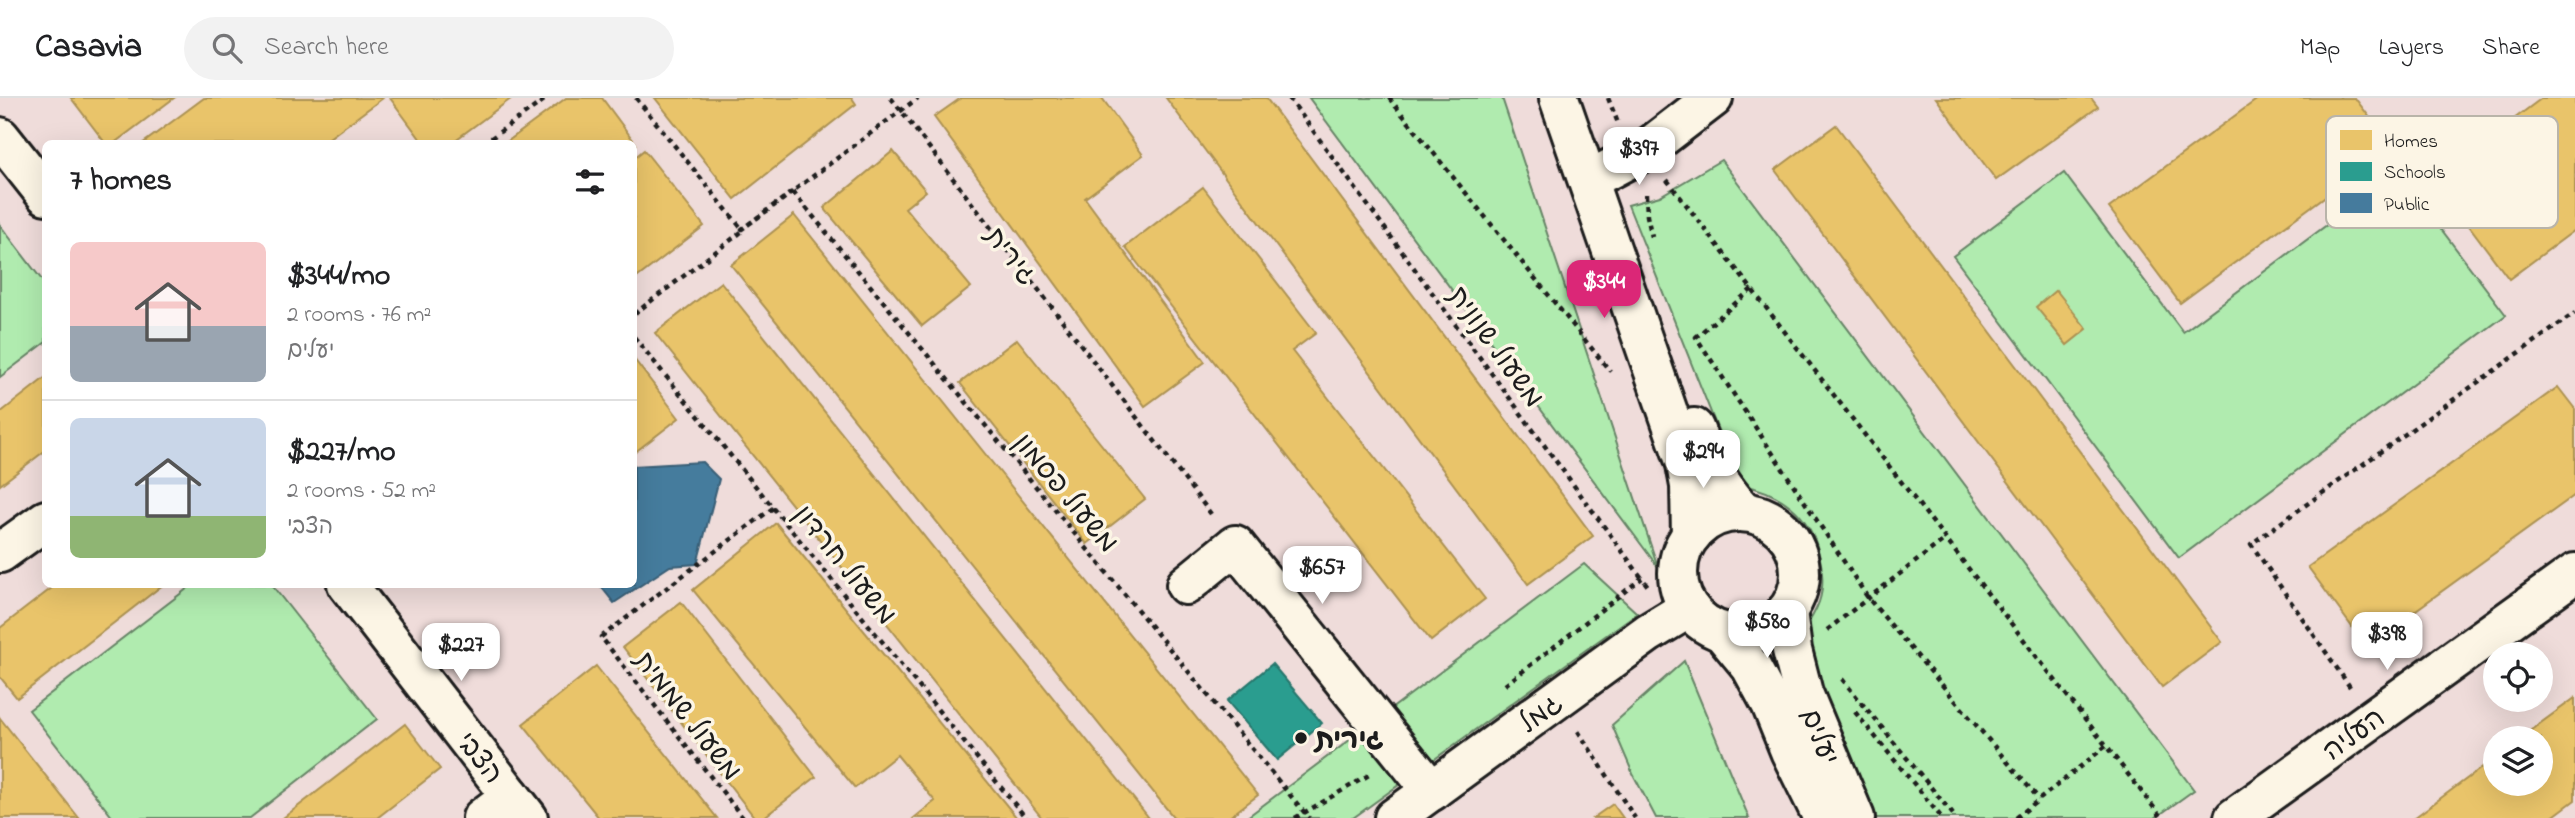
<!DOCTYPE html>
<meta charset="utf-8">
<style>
body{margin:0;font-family:"Indie Flower","Playpen Sans Hebrew",sans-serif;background:#f2f2f2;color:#202124;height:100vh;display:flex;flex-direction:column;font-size:26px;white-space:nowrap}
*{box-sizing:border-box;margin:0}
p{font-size:23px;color:#757577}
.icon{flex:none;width:38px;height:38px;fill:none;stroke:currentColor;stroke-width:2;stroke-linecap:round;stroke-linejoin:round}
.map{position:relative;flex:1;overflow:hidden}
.sheet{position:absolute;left:42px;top:42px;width:595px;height:448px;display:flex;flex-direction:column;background:#fff;border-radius:10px;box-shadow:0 7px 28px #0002}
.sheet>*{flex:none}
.buttons{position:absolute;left:2483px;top:544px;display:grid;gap:14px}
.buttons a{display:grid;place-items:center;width:70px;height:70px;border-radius:50%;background:#fff;box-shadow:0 7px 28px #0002;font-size:35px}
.price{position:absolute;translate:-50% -60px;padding:0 16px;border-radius:14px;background:#fff;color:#222;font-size:23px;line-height:46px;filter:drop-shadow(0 2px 4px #0008)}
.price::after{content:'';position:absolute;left:50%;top:42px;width:21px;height:16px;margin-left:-10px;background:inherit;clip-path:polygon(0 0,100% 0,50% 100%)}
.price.current{background:#db2777;color:#fff}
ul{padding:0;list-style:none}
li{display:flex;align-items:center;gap:21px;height:175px;padding:0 28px}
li+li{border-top:2px solid #e0e0e0}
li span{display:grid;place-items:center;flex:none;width:196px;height:140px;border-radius:10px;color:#555}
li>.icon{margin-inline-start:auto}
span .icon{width:84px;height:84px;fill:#fffc;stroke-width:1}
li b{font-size:30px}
h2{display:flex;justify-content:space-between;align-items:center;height:84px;padding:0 28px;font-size:30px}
header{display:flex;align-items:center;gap:42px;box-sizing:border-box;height:98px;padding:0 35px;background:#fff;border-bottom:2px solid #e0e0e0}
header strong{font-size:33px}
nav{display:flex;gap:38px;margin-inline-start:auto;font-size:24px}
.search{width:490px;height:63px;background:#f2f2f2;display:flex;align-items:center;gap:18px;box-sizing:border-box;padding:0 24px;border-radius:38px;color:#757577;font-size:26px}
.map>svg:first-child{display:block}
</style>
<header>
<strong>Casavia</strong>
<div class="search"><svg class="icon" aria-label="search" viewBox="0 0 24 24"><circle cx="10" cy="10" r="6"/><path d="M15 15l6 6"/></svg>Search here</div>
<nav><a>Map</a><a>Layers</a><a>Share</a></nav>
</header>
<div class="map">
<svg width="2575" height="720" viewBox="0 0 2575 720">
<rect width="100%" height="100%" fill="#efdcda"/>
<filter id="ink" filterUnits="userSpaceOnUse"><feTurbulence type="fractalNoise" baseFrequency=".0143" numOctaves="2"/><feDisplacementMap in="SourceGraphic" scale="14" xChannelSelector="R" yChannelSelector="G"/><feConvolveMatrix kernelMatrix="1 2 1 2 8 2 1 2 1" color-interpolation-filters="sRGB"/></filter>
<g filter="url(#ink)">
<g fill="#b0ebaf" stroke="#668466" stroke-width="2">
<polygon points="1309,0 1502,0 1658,469"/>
<path d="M1721 62 2194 692 2155 720H1874L1800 537C1808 526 1815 516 1819 504 1824 490 1823 471 1819 456 1810 416 1780 393 1740 387L1628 107 1660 98Z"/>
<polygon points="2398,74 2506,217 2179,460 1953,158 2064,75 2183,234"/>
<polygon points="0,127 45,186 46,244 0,279"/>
<polygon points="1584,466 1637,515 1353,720 1246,720"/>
<polygon points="271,486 377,621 250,720 113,720 29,612 192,487"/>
<polygon points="1684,563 1749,720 1656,720 1633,676 1612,627"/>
</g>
<g fill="#e9c46a" stroke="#ac9253" stroke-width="2">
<polygon points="71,0 174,0 113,46 106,46"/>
<polygon points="204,0 383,0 321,46 142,46"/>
<polygon points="390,0 512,0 450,46 424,46"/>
<polygon points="566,0 602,0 636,46 504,46"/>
<polygon points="655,0 852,0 856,6 735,101"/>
<polygon points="961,0 1102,0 1143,57 1085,100 1205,264 1145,308 934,19"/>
<polygon points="1166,0 1266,0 1593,438 1528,486"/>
<polygon points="1936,0 2091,0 2098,9 1996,82"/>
<polygon points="2259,0 2355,0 2392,49 2180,205 2109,110"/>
<polygon points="2542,0 2575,0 2575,132 2509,181 2434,81"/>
<polygon points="1836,27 2222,544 2162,589 1775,72"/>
<polygon points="644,52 704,128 634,182 634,60"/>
<polygon points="893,53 926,93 905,110 971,189 922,228 824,110"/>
<polygon points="1203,89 1316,235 1292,253 1485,501 1431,543 1125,149"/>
<polygon points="794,117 1258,697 1228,720 1174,720 731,167"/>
<polygon points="721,184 1149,720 1042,720 655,235"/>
<polygon points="2056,192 2087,231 2067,247 2036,209"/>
<polygon points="1017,241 1145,401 1087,446 960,285"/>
<polygon points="634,261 679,320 634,355"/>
<polygon points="46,279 46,352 0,387 0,315"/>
<polygon points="2558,289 2575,311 2575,397 2366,548 2308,469"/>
<polygon points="776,425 1017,720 914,720 935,703 897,657 855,690 693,492"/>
<polygon points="57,486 164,486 17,600 0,579 0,530"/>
<polygon points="681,504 816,679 763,720 755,720 623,549"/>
<polygon points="596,568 717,720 599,720 523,626"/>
<polygon points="2575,600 2575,702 2551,720 2414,720 2496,659 2496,686 2541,686 2541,640 2520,640"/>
<polygon points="0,620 79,720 0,720"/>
<polygon points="405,626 440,671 377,720 283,720"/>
<polygon points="1613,706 1623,720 1593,720"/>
</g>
<polygon fill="#2a9d8f" stroke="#26766c" stroke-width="2" points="1272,566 1322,625 1277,662 1227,603"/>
<polygon fill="#457b9d" stroke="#395e76" stroke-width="2" points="702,364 719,381 697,466 670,468 614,505 599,486 634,486 634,368"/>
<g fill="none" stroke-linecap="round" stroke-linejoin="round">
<g stroke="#1c1c1c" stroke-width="44">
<g id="minor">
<polyline points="1559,0 1686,366 1690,388 1691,437"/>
<polyline points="0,39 46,97"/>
<polyline points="1606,73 1644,53 1713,0"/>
<path d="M1694 330C1706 363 1720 388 1744 414"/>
<circle cx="1739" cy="475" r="61"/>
<polyline points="0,455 46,422"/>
<polyline points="347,486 528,720"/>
<polyline points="1186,487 1235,447 1432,693"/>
<polyline points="1787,513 1792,552 1803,595 1855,720"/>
<polyline points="1722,534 1751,569 1771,606 1790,653 1823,720"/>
<polyline points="482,720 511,698"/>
<polyline points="1394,720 1648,535 1689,510"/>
<polyline points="2234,720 2575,475"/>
</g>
</g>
<g stroke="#1c1c1c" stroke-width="4.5" stroke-dasharray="5 5" stroke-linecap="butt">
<polyline points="636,0 742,131"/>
<polyline points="891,0 1211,416"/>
<polyline points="1289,0 1650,491"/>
<polyline points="1389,0 1610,273"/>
<polyline points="1608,0 1618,25"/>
<polyline points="483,46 547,0"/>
<polyline points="1667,82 2162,720"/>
<polyline points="793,94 1309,720"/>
<polyline points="793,94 742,131 918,0"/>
<polyline points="1646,96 1647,118 1652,139"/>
<polyline points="1752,191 1696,239 1868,500 2039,701"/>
<polyline points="634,216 744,132"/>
<polyline points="634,239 1026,720"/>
<path d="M1782 414C1809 430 1814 458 1816 488"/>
<polyline points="1827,532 1945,441"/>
<polyline points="1842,581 1956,720"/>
<polyline points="1505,587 1642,480"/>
<polyline points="2350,589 2251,446 2575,215"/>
<polyline points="1855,614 1942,720"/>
<polyline points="1578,633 1635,720"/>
<polyline points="743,720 601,539 773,410"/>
<polyline points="1295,720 1369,677"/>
<polyline points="2016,720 2106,648"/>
</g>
<use href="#minor" stroke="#fcf5e5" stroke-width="38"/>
</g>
</g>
<circle fill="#1c1c1c" stroke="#fcf5e5" stroke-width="2.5" cx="1301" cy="640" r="7"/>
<g text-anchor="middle" stroke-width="7" stroke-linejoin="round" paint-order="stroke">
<g font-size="28" fill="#1c1c1c" stroke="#fcf5e5">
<text transform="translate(1012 157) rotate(52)" y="10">גירית</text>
<text transform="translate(1497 248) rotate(54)" y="10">משעול שנונית</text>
<text transform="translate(1067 394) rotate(50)" y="10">משעול פסמון</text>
<text transform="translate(846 466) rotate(51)" y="10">משעול חרדון</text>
<text transform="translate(1540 614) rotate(-36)" y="10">גמל</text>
<text transform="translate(689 617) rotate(52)" y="10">משעול שממית</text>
<text transform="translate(2353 635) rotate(-36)" y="10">העליה</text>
<text transform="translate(1821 638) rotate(68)" y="10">יעלים</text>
<text transform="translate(481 659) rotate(52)" y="10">הצבי</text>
</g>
<g font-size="28" font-weight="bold" fill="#1c1c1c" stroke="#fcf5e5" text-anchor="start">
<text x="1315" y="650">גירית</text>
</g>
</g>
<rect x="2326" y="18" width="232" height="112" rx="10" fill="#fcf5e5" stroke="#b9b4a9" stroke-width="2"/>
<rect x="2340" y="32" width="32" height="20" fill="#e9c46a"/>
<rect x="2340" y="64" width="32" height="19" fill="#2a9d8f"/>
<rect x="2340" y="95" width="32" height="20" fill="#457b9d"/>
<g font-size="19" fill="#1c1c1c">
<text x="2384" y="49">Homes</text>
<text x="2384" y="80">Schools</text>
<text x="2384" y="112">Public</text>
</g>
</svg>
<div class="buttons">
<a><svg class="icon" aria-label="locate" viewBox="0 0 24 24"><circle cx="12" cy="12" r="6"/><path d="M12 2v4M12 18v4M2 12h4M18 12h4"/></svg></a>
<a><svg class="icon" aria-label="layers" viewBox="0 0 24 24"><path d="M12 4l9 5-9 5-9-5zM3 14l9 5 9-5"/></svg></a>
</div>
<b class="price" style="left:1639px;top:89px">$397</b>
<b class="price current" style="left:1604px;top:222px">$344</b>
<b class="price" style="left:1703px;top:392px">$294</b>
<b class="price" style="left:1322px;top:508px">$657</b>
<b class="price" style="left:1767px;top:562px">$580</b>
<b class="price" style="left:2387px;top:574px">$398</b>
<b class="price" style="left:461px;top:585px">$227</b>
<section class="sheet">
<h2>7 homes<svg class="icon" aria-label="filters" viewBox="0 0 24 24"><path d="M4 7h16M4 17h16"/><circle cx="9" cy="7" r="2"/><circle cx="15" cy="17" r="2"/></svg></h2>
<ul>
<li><span style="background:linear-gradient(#f6c9c9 60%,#9aa5b1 0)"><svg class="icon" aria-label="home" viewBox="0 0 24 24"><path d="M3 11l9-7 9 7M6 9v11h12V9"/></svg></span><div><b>$344/mo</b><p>2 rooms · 76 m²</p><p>יעלים</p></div></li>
<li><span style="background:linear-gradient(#c9d6e8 70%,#8fb573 0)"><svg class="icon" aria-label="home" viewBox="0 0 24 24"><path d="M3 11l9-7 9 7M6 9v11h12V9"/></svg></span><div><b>$227/mo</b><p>2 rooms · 52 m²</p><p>הצבי</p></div></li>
</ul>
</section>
</div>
